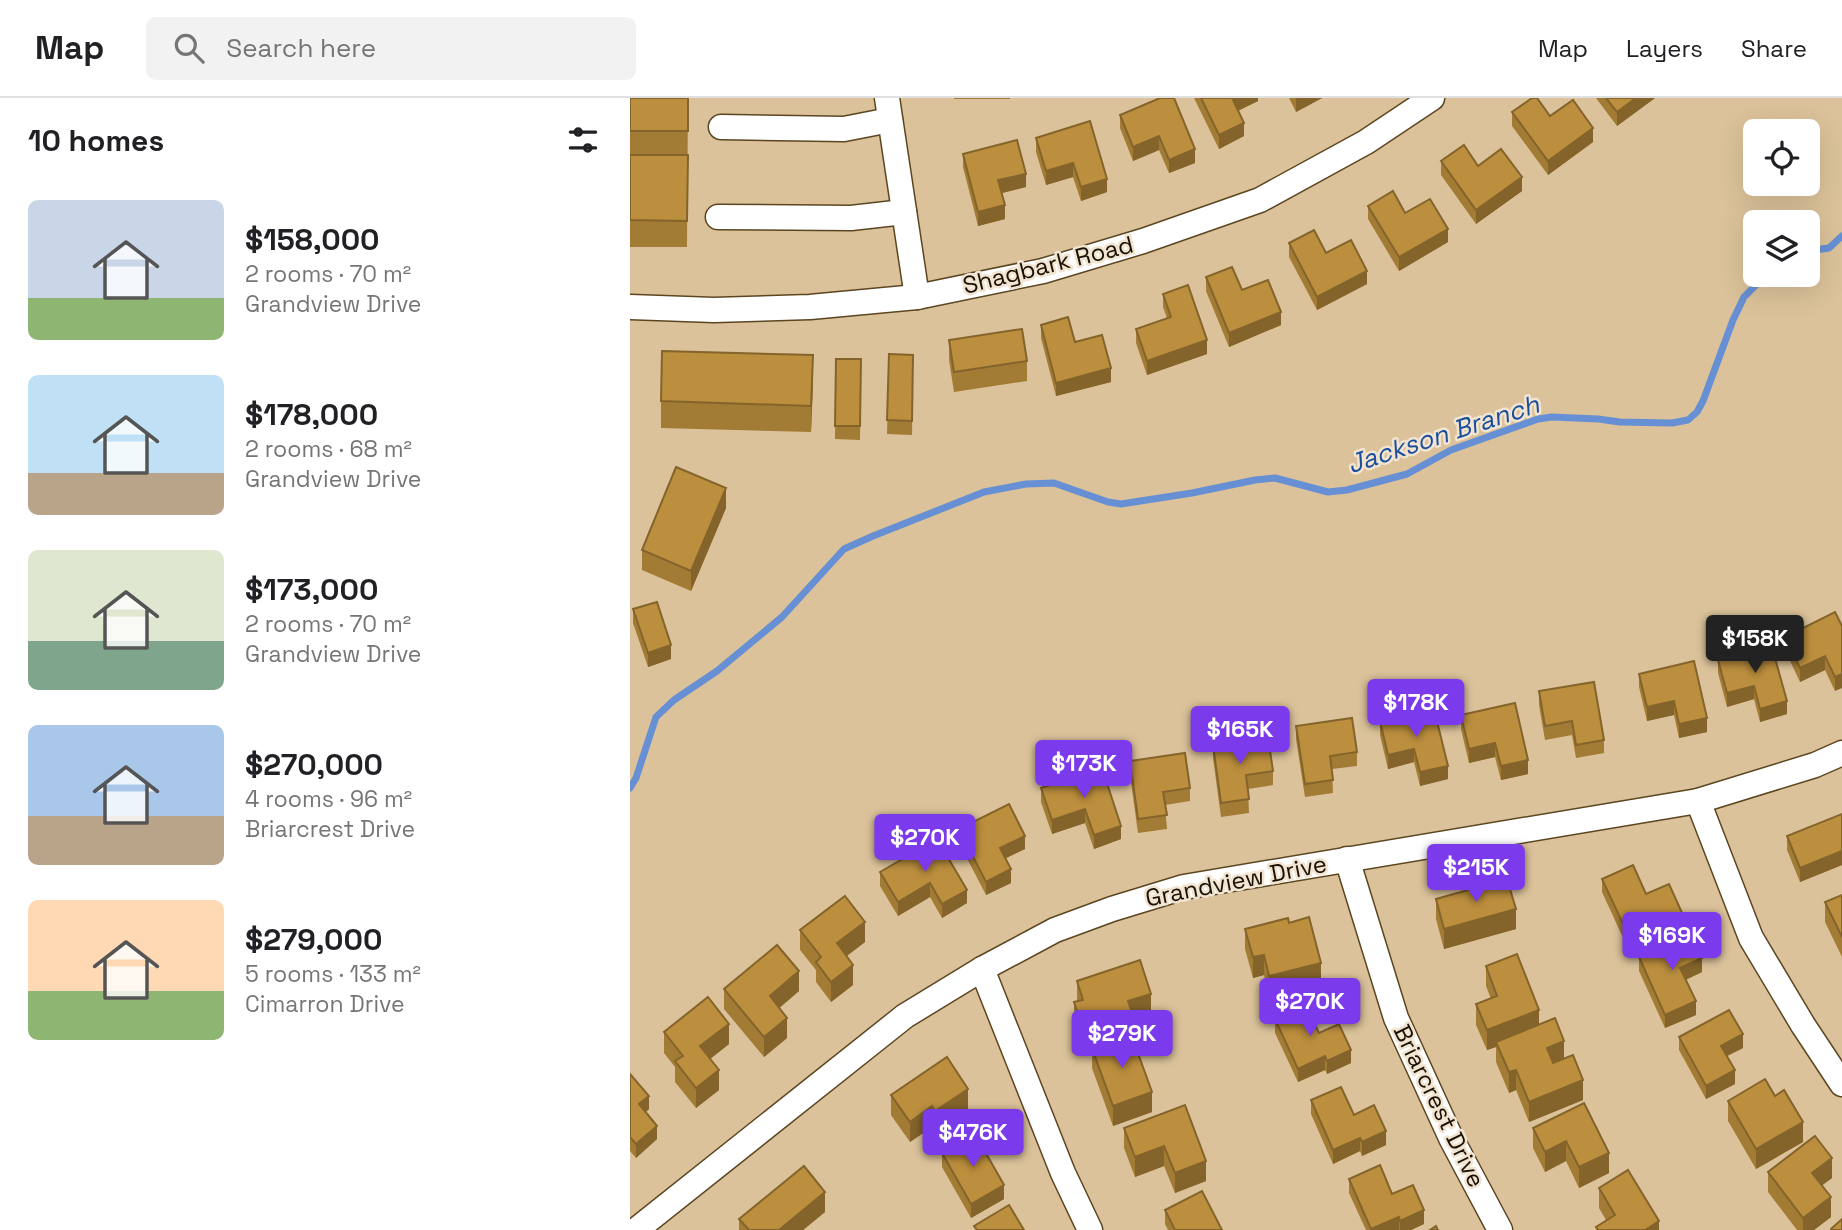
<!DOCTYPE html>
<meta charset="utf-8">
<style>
body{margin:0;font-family:"Space Grotesk",sans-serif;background:#f2f2f2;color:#202124;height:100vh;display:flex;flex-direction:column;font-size:26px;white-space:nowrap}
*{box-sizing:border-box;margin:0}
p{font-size:23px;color:#757577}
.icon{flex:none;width:38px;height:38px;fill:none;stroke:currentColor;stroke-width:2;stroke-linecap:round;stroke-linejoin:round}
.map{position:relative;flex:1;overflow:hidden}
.panel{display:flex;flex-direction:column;background:#fff;width:630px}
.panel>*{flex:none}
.buttons{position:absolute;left:1113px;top:21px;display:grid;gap:14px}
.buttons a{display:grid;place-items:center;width:77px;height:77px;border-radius:10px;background:#fff;box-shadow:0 7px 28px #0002;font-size:35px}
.price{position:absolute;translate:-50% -60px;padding:0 16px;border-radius:7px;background:#7c3aed;color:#fff;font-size:23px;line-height:46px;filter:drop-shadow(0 2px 4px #0008)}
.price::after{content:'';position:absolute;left:50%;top:42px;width:21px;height:16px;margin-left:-10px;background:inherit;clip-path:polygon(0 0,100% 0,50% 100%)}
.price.current{background:#222;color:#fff}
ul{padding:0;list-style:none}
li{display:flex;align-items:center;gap:21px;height:175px;padding:0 28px}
li span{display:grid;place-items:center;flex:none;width:196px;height:140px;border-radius:10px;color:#555}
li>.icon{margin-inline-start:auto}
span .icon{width:84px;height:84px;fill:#fffc;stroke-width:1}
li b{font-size:30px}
h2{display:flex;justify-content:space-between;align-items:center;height:84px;padding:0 28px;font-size:30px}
header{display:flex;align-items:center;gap:42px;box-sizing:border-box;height:98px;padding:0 35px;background:#fff;border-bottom:2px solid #e0e0e0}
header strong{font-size:33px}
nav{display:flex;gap:38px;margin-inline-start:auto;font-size:24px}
.search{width:490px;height:63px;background:#f2f2f2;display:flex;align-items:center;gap:18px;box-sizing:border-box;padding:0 24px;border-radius:10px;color:#757577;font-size:26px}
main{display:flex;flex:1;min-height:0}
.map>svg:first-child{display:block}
</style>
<header>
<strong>Map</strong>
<div class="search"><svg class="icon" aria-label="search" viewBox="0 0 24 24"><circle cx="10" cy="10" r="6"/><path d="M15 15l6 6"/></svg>Search here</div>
<nav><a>Map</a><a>Layers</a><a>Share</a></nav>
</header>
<main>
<section class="panel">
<h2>10 homes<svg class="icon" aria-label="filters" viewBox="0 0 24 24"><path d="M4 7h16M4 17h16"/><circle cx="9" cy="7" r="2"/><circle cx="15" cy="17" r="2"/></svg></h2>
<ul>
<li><span style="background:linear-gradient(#c9d6e8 70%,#8fb573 0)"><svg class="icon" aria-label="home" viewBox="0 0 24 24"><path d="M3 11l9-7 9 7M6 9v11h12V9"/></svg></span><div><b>$158,000</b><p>2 rooms · 70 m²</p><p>Grandview Drive</p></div></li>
<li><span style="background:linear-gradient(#bfe0f5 70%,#b9a48a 0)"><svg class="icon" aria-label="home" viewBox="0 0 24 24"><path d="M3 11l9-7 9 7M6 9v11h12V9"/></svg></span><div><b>$178,000</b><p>2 rooms · 68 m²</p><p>Grandview Drive</p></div></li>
<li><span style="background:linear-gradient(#dfe7d0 65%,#7fa58c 0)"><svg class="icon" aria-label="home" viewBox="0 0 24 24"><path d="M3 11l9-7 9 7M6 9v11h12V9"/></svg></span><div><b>$173,000</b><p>2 rooms · 70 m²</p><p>Grandview Drive</p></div></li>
<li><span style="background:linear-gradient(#a9c7e8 65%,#b9a48a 0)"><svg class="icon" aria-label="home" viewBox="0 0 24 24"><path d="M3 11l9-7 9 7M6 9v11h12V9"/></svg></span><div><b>$270,000</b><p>4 rooms · 96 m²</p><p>Briarcrest Drive</p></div></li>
<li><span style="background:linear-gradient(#ffd9b3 65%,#8fb573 0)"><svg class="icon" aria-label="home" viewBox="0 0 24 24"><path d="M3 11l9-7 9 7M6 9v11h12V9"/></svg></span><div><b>$279,000</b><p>5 rooms · 133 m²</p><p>Cimarron Drive</p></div></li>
</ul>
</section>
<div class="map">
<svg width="1212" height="1132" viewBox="0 0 1212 1132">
<rect width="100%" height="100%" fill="#dbc29a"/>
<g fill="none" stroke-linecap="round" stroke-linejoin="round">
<g stroke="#6790d4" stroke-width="7">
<polyline points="1178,153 1199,150 1212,138"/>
<polyline points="0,690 6,680 26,619 44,602 87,573 152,519 214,451 243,438 354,394 396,386 424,385 478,404 491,406 562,395 625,382 645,380 698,394 717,392 777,376 821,352 908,321 922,319 968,321 990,324 1042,325 1058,322 1067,314 1073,303 1103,222 1114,199 1136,177"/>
</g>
<g stroke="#5b4621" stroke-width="27">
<g id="minor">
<polyline points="257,0 287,199"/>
<polyline points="91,29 214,31 260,22"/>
<polyline points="88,119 221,120 274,114"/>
<polyline points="0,209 84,212 180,209 287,199 413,173 513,143 630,102 736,44 802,0"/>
<polyline points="1068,703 1121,840 1173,927 1212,986"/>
<polyline points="717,761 766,920 821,1040 870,1132"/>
<polyline points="352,871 433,1075 460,1132"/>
<polyline points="6,1132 275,918 352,871 425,832 482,811 554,789 1068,703 1185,667 1212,655"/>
</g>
</g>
<use href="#minor" stroke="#fff" stroke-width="24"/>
</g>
<g fill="#a27b35">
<polygon points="0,0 58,0 57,149 0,149"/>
<rect x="324" y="0" width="56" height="1"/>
<polygon points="530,0 565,65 539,75 529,52 503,63 490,30 490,17"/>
<polygon points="564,0 628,0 628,3 608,13 614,38 589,51"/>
<polygon points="659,0 692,0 666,14"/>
<polygon points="966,0 1025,0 987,28"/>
<polygon points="882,14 920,18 963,44 918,77 882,28"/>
<polygon points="460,23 477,94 451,103 443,79 416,87 406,54 406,40"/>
<polygon points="333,56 396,89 372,95 375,121 348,128 333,69"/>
<polygon points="811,63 848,68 892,93 846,126 811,77"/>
<polygon points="738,108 775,115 818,144 769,173 738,121"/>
<polygon points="659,145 696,155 737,186 687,212 659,159"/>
<polygon points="576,179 612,192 651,227 599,249 576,193"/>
<polygon points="533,196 577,256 517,277 506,245 506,231 537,220 533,209"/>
<polygon points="411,227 445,244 481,284 426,298 411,240"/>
<polygon points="319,242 397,263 397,283 324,294 319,262"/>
<polygon points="259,256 283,257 282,337 257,336"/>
<polygon points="206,261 231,261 230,342 205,341"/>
<polygon points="183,283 181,334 31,330 31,303"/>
<polygon points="96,410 61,493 12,472 12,452"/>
<polygon points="3,511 41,561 18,569 3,525"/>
<polygon points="1212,528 1205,593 1195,572 1170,584 1155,552 1155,539"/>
<polygon points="1141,546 1157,616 1130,624 1124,601 1097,609 1088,575 1088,562"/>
<polygon points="1009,576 1077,634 1049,640 1044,617 1017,623 1009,589"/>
<polygon points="909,593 974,642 974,655 946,660 942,637 915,642 909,607"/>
<polygon points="831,617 898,676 871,682 865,659 839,665 831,631"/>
<polygon points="750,623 818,681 790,688 784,664 758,671 750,637"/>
<polygon points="666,628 727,654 727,668 702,671 703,695 675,699 666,641"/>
<polygon points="583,647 643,673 643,687 618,691 619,715 591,719 583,660"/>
<polygon points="500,663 560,690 560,703 535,707 537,731 508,735 500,677"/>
<polygon points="472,670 491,741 464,751 455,725 422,736 411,704 411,690"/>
<polygon points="1212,716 1212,767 1170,784 1157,752 1157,738"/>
<polygon points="329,731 395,751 376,760 381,785 356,797 329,745"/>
<polygon points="250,774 337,792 337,805 312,820 300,799 268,818 250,788"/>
<polygon points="972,781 1016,796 1053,831 1000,855 972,794"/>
<polygon points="1212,797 1212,859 1195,824 1195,804"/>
<polygon points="806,801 886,831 814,851 806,821"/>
<polygon points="659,825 691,885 639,899 634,877 623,880 615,851 615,831"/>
<polygon points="170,832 235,844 217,858 223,887 201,904 186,884 186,872 170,852"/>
<polygon points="1009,859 1072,874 1056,882 1066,917 1035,930 1009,873"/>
<polygon points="856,868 909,926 934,960 953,1002 899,1024 886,992 879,995 866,964 866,949 857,952 846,927 846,906 861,901 856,888"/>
<polygon points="447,883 521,916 503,922 503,938 502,939 522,1014 483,1028 462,970 462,951 454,954 444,925 444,904 447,904"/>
<polygon points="94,891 169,893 149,910 157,940 134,959 94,911"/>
<polygon points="645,921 689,935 721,965 697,976 695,972 668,984 645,935"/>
<polygon points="34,934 99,946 80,961 89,992 66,1010 45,984 45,969 34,955"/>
<polygon points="1049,939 1113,950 1097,958 1105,986 1076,1001 1049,952"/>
<polygon points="0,977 19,1011 16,1014 27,1041 6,1060 0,1053"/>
<polygon points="261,997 338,1011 305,1034 302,1029 280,1044 261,1017"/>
<polygon points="681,1002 724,1017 756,1047 732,1058 730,1053 703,1066 681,1016"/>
<polygon points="1098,1003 1173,1044 1126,1071 1098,1023"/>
<polygon points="954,1005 979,1075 949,1090 936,1063 915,1074 903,1050 903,1030"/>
<polygon points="555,1007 576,1083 545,1095 534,1068 505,1079 494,1050 494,1030"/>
<polygon points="312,1055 374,1101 341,1120 312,1069"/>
<polygon points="1138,1074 1202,1080 1192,1087 1201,1119 1184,1132 1167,1132 1138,1094"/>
<polygon points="719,1081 762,1096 794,1126 781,1132 736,1132 719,1095"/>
<polygon points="969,1090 1029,1132 966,1132 966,1129 976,1122 969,1110"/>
<polygon points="535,1112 592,1132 538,1132 535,1126"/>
<polygon points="195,1114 173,1132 109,1132 109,1121"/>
</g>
<g fill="#84642b">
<polygon points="606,0 628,0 628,3 603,15 603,2"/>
<polygon points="667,0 692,0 666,14 666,1"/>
<polygon points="1006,0 1025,0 987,28 987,14"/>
<polygon points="614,25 614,38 589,51 589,37"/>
<polygon points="963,30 963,44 918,77 918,63"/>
<polygon points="529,38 529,52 503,63 503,49"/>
<polygon points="565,51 565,65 539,75 539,62"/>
<polygon points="443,65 443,79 416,87 416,73"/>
<polygon points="396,76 396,89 368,96 368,82"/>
<polygon points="892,79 892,93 846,126 846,112"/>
<polygon points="477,81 477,94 451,103 451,89"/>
<polygon points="375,107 375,121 348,128 348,114"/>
<polygon points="818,131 818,144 769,173 769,159"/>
<polygon points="737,173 737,186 687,212 687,199"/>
<polygon points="651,214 651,227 599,249 599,235"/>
<polygon points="577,242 577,256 517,277 517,263"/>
<polygon points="183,257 183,283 181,334 181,308"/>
<polygon points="481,270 481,284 426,298 426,285"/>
<polygon points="96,390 96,410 61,493 61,473"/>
<polygon points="41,547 41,561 18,569 18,555"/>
<polygon points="1195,558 1195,572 1170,584 1170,570"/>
<polygon points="1212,576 1212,590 1205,593 1205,579"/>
<polygon points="1124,588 1124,601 1097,609 1097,595"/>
<polygon points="1044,603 1044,617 1017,623 1017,609"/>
<polygon points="1157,603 1157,616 1130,624 1130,611"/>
<polygon points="1077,620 1077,634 1049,640 1049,626"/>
<polygon points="865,645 865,659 839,665 839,651"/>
<polygon points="784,651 784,664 758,671 758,657"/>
<polygon points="898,662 898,676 871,682 871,668"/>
<polygon points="818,668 818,681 790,688 790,674"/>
<polygon points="455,711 455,725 422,736 422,722"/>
<polygon points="491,728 491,741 464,751 464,737"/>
<polygon points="395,738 395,751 370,763 370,750"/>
<polygon points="1212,753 1212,767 1170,784 1170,770"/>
<polygon points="381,771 381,785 356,797 356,784"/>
<polygon points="300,785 300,799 268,818 268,804"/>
<polygon points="337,792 337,805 312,820 312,806"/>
<polygon points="886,811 886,831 814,851 814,831"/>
<polygon points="1053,817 1053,831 1000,855 1000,841"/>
<polygon points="235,824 235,844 207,865 207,845"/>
<polygon points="634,857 634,877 623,880 623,859"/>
<polygon points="1072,860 1072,874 1050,884 1050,870"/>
<polygon points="691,865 691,885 639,899 639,878"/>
<polygon points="223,867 223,887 201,904 201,884"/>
<polygon points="169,873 169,893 140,918 140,898"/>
<polygon points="521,896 521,916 503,922 503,938 454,954 454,934 498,903"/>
<polygon points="1066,903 1066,917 1035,930 1035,917"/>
<polygon points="909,912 909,932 866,944 866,949 857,952 857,932"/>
<polygon points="157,920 157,940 134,959 134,939"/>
<polygon points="99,926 99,946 70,969 70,948"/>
<polygon points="1113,936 1113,950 1091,961 1091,948"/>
<polygon points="934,943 934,963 917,970 917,950"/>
<polygon points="721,952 721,965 697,976 697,963"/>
<polygon points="695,958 695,972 668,984 668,971"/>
<polygon points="89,972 89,992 66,1010 66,990"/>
<polygon points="886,972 886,992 879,995 879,974"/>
<polygon points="1105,972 1105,986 1076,1001 1076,988"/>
<polygon points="953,982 953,1002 899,1024 899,1004"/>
<polygon points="338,991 338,1011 305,1034 305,1013"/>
<polygon points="522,994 522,1014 483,1028 483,1008"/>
<polygon points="19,998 19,1011 9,1020 9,1006"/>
<polygon points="302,1008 302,1029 280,1044 280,1024"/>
<polygon points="1173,1024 1173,1044 1126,1071 1126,1051"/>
<polygon points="27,1028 27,1041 6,1060 6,1046"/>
<polygon points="756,1033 756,1047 732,1058 732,1044"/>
<polygon points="730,1040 730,1053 703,1066 703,1052"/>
<polygon points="936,1043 936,1063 915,1074 915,1054"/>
<polygon points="534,1048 534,1068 505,1079 505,1059"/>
<polygon points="979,1055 979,1075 949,1090 949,1069"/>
<polygon points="1202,1060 1202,1080 1182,1095 1182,1075"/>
<polygon points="576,1063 576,1083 545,1095 545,1075"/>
<polygon points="374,1087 374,1101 341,1120 341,1106"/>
<polygon points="195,1094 195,1114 173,1132 149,1132"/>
<polygon points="1201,1099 1201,1119 1184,1132 1173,1132 1173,1120"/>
<polygon points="794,1112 794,1126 781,1132 770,1132 770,1123"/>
<polygon points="769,1119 769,1132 741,1132 741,1131"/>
<polygon points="1029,1123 1029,1132 1015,1132"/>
</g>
<g fill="#bc8f3e" stroke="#84642b" stroke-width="2">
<rect x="0" y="0" width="58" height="33"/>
<polygon points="530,0 544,0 565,51 539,62 529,38 503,49 490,17"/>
<polygon points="571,0 606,0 603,2 614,25 589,37"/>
<polygon points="902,0 907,0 920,18 943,2 963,30 918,63 882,14"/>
<polygon points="976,0 1006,0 987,14"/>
<polygon points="460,23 477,81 451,89 443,65 416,73 406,40"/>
<polygon points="387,42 396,76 368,82 375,107 348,114 333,56"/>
<polygon points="834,47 848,68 871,51 892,79 846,112 811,63"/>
<polygon points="0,57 58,57 57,123 0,122"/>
<polygon points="763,93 775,115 800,101 818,131 769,159 738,108"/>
<polygon points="684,132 696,155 721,142 737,173 687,199 659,145"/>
<polygon points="602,169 612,192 638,182 651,214 599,235 576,179"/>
<polygon points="558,187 577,242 517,263 506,231 541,219 533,196"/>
<polygon points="438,219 445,244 472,237 481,270 426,285 411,227"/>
<polygon points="392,231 397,263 324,274 319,242"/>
<polygon points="32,253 183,257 181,308 31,303"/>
<polygon points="259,256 283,257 282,323 257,322"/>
<polygon points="206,261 231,261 230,328 205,328"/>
<polygon points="46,369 96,390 61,473 12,452"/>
<polygon points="27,504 41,547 18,555 3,511"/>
<polygon points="1205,514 1212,528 1212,576 1205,579 1195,558 1170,570 1155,539"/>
<polygon points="1141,546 1157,603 1130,611 1124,588 1097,595 1088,562"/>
<polygon points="1064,563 1077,620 1049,626 1044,603 1017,609 1009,576"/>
<polygon points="964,584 974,642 946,647 942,623 915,628 909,593"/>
<polygon points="885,605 898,662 871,668 865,645 839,651 831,617"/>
<polygon points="804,611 818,668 790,674 784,651 758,657 750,623"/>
<polygon points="722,620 727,654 700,658 703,682 675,686 666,628"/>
<polygon points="638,639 643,673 616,677 619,701 591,705 583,647"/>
<polygon points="555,655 560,690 533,694 537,717 508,721 500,663"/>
<polygon points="472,670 491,728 464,737 455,711 422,722 411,690"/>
<polygon points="379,706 395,738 370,750 381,771 356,784 329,731"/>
<polygon points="1212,716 1212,753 1170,770 1157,738"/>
<polygon points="307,741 337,792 312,806 300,785 268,804 250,774"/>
<polygon points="1003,767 1016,796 1039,786 1053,817 1000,841 972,781"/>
<polygon points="877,781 886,811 814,831 806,801"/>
<polygon points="1212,797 1212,839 1195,804"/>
<polygon points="215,798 235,824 207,845 223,867 201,884 186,864 191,859 170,832"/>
<polygon points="679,819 691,865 639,878 634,857 623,859 615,831 658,820 659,825"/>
<polygon points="1061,835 1072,860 1050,870 1066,903 1035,917 1009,859"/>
<polygon points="147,847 169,873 140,898 157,920 134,939 94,891"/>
<polygon points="887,856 909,912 857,932 846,906 867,898 856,868"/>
<polygon points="510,862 521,896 498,903 503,918 454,934 444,904 453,902 447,883"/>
<polygon points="78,899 99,926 70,948 89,972 66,990 45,963 53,958 34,934"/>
<polygon points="676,907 689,935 709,926 721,952 697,963 695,958 668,971 645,921"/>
<polygon points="1099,912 1113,936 1091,948 1105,972 1076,988 1049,939"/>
<polygon points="925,920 934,943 917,950 923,965 943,957 953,982 899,1004 886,972 879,974 866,944"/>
<polygon points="501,936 522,994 483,1008 462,950"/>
<polygon points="317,959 338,991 305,1013 302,1008 280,1024 261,997"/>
<polygon points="0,976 19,998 9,1006 27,1028 6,1046 0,1039"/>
<polygon points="1135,981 1145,998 1154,992 1173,1024 1126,1051 1098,1003"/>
<polygon points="711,989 724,1017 744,1007 756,1033 732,1044 730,1040 703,1052 681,1002"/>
<polygon points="954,1005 979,1055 949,1069 936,1043 915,1054 903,1030"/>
<polygon points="555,1007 576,1063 545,1075 534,1048 505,1059 494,1030"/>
<polygon points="345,1036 374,1087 341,1106 312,1055"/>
<polygon points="1185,1038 1202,1060 1182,1075 1201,1099 1173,1120 1138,1074"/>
<polygon points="750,1067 762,1096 783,1087 794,1112 770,1123 769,1119 741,1131 719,1081"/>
<polygon points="174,1068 195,1094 149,1132 119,1132 109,1121"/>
<polygon points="998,1072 1029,1123 1015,1132 968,1132 966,1129 985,1117 969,1090"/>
<polygon points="572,1093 592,1132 545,1132 535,1112"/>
<polygon points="379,1107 394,1132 347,1132 344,1128"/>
<polygon points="1212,1121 1212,1132 1201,1132 1201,1131"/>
<polygon points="806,1128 808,1132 800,1132"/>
</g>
<g text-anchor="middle" stroke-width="5" stroke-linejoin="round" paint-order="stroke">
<g font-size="24" fill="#1a1104" stroke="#f1e4d0">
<text transform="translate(418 167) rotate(-14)" y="8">Shagbark Road</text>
<text transform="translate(606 783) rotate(-11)" y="8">Grandview Drive</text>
<text transform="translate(809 1008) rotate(64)" y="8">Briarcrest Drive</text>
</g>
<g font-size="26" font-style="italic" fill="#1b4d9d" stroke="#f1e4d0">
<text transform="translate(813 336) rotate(-18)" y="9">Jackson Branch</text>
</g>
</g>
</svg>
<div class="buttons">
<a><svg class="icon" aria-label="locate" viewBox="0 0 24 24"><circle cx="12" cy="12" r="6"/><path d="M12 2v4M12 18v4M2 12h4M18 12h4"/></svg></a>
<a><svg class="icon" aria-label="layers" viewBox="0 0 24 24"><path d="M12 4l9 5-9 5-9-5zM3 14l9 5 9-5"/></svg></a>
</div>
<b class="price current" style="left:1125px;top:577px">$158K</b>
<b class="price" style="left:786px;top:641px">$178K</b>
<b class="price" style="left:610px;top:668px">$165K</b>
<b class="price" style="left:454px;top:702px">$173K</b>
<b class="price" style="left:295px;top:776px">$270K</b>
<b class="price" style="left:846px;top:806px">$215K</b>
<b class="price" style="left:1042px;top:874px">$169K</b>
<b class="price" style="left:680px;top:940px">$270K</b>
<b class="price" style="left:492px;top:972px">$279K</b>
<b class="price" style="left:343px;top:1071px">$476K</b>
</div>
</main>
